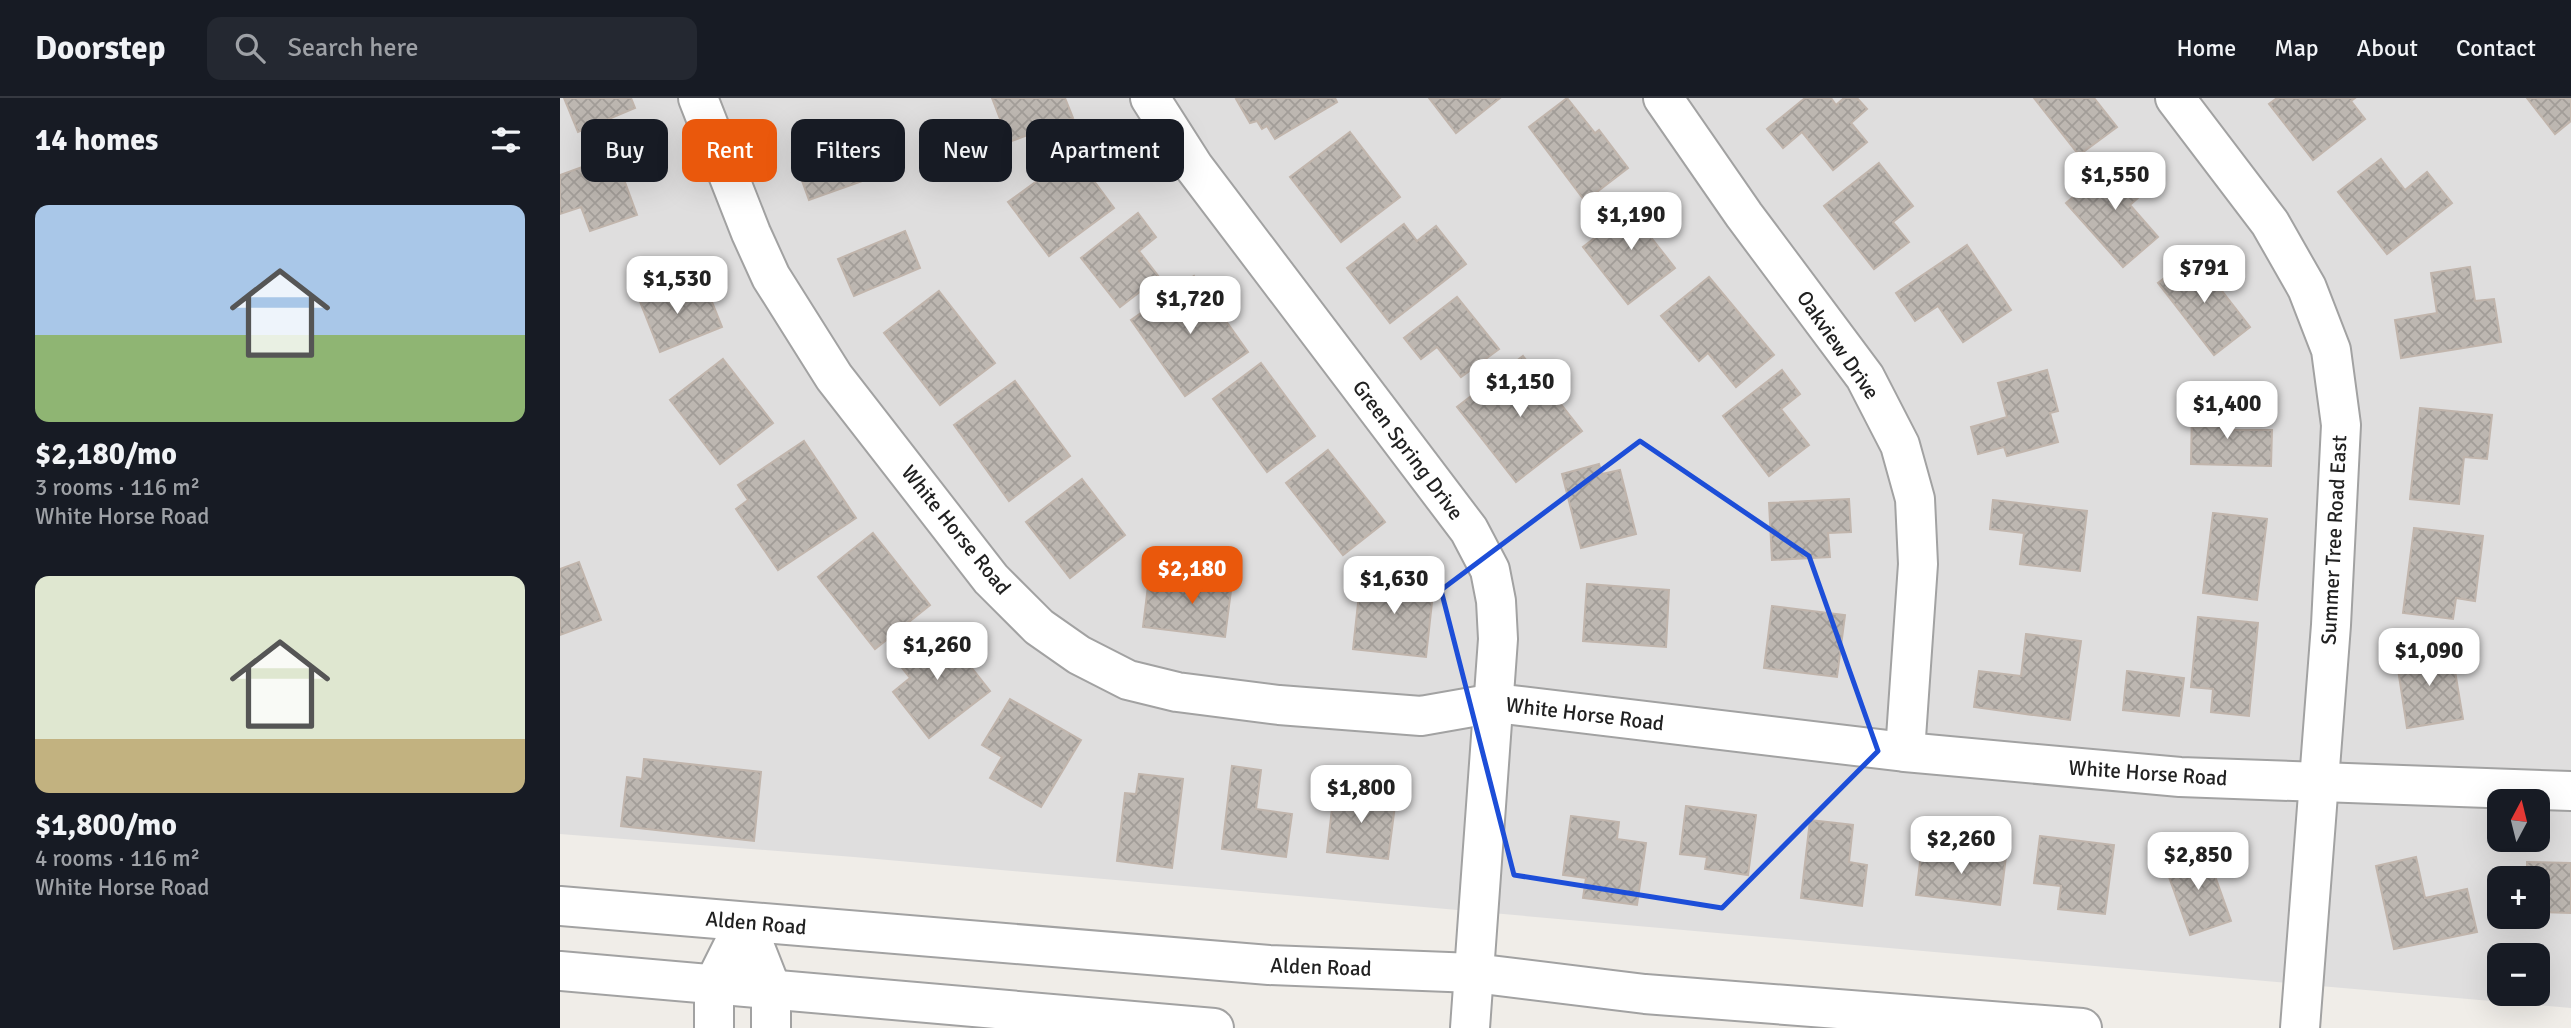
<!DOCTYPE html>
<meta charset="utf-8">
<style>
body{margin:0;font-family:Signika,sans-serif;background:#242831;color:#f1f3f6;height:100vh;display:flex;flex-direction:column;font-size:26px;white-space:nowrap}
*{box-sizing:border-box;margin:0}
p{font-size:23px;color:#9ea1a6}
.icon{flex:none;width:38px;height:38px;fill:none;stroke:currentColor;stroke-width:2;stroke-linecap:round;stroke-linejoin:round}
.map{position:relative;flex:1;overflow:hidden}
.drawer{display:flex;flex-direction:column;background:#171b24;width:560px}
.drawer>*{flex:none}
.hud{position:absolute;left:21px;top:21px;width:665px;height:63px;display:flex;gap:14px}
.needle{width:46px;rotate:7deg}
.buttons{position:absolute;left:1927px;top:691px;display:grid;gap:14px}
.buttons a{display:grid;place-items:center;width:63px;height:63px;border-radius:14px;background:#171b24;box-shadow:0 7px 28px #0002;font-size:35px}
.price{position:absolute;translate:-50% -60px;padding:0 16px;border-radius:14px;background:#fff;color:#222;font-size:23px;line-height:46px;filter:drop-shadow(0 2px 4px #0008)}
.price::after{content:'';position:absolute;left:50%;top:42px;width:21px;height:16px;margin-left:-10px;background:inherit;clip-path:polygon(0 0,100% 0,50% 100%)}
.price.on{background:#ea580c;color:#fff}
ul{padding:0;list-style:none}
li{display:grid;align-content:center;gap:14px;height:371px;padding:0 35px}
li span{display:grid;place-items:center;height:217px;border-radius:14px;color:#555}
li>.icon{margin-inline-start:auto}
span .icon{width:126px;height:126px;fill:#fffc;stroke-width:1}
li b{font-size:30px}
h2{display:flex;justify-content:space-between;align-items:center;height:84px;padding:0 35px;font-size:30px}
.tag{padding:0 24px;border-radius:14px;background:#171b24;box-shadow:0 7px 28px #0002;font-size:24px;line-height:63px}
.tag.on{background:#ea580c;color:#fff}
header{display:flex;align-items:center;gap:42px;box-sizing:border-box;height:98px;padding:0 35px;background:#171b24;border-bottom:2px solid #363941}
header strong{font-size:33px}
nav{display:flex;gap:38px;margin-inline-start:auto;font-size:24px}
.search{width:490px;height:63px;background:#242831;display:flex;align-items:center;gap:18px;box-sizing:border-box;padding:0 24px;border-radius:14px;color:#9ea1a6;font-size:26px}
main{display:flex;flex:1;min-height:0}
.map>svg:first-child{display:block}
</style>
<header>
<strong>Doorstep</strong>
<div class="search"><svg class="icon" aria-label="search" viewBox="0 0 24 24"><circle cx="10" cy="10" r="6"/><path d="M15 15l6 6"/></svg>Search here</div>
<nav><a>Home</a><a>Map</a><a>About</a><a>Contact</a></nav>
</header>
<main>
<section class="drawer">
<h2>14 homes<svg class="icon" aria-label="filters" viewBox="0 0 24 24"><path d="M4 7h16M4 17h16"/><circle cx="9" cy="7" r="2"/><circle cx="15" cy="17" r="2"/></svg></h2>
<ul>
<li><span style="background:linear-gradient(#a9c7e8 60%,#8fb573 0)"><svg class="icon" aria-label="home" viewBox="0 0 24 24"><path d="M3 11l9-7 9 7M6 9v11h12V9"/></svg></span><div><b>$2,180/mo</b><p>3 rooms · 116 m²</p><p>White Horse Road</p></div></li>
<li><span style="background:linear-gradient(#dfe7d0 75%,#c2b280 0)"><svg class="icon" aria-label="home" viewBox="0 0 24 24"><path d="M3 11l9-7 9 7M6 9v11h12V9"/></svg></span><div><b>$1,800/mo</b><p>4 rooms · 116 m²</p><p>White Horse Road</p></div></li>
</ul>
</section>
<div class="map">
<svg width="2011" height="930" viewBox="0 0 2011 930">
<defs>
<pattern id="building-cross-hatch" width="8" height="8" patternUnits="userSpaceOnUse" patternTransform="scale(1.75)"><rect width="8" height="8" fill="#bdb7b1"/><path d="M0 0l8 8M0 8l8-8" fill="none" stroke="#a29d98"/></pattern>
</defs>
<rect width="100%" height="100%" fill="#f0ede8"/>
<path fill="#dfdede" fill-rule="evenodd" d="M0 0H2011V910L294 759 0 736ZM1939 704H1978V742H1939ZM1939 780H1978V819H1939ZM1939 858H1978V896H1939Z"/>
<g fill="url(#building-cross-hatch)" stroke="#c1b5ac" stroke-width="2">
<polygon points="4,0 71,0 75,10 18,34"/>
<polygon points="432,0 505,0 513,20 449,44"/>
<polygon points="678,0 775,0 777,4 715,41 707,28 702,31 697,23 690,25 676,1"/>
<polygon points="869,0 940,0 896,35"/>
<polygon points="1007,0 1035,35 1039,32 1068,70 1025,103 969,29"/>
<polygon points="1245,0 1271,0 1276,7 1284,0 1297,0 1307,11 1291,25 1307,44 1273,72 1242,34 1223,50 1207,31"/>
<polygon points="1474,0 1534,0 1557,29 1519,57"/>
<polygon points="1717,0 1795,0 1791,3 1805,21 1753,62 1709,6"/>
<polygon points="1967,0 2011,0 2011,23 1995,36"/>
<polygon points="294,34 311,80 249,102 232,55"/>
<polygon points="790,34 840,99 781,144 730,79"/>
<polygon points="514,56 554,110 489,158 448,104"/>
<polygon points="55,57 77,117 30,133 21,109 0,116 0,77"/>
<polygon points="1559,59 1588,91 1570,107 1598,139 1563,169 1506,105"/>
<polygon points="1821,61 1845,92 1867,74 1892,105 1827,156 1778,94"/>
<polygon points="1319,65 1353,108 1333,124 1349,144 1314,171 1264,108"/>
<polygon points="1089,98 1105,119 1086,133 1115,170 1068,206 1023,149"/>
<polygon points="578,115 596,139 579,153 599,179 560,209 521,160"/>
<polygon points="844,126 857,143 876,128 906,166 830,225 787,170"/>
<polygon points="345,133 360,170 294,198 278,161"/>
<polygon points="1407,147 1451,212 1403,244 1378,208 1355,223 1336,195"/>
<polygon points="1634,157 1690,229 1654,257 1598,185"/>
<polygon points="1910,169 1915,203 1934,201 1941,244 1841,260 1835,222 1877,215 1871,175"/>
<polygon points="634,178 688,254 625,298 571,222"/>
<polygon points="1149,179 1214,257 1176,289 1148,255 1139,263 1101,218"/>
<polygon points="109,184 118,206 148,194 162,229 100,254 77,196"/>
<polygon points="379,193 435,265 380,307 324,235"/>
<polygon points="897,199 939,251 901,279 877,249 861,261 844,240"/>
<polygon points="963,258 1022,333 956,384 897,309"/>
<polygon points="163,261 213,325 160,366 110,302"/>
<polygon points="701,265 755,338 707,374 653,301"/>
<polygon points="1222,272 1240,296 1221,311 1249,347 1209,378 1163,318"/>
<polygon points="1487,272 1498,313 1490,315 1498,344 1447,358 1444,349 1418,356 1411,329 1447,319 1438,285"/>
<polygon points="455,283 510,358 449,403 394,327"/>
<polygon points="1632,310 1670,311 1670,332 1712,332 1711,368 1631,366"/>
<polygon points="1860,310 1932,317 1927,361 1904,359 1899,406 1850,401"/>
<polygon points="244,343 296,420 218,472 176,411 188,402 178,387"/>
<polygon points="768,352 825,424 783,457 726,385"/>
<polygon points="1039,366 1042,376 1060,372 1076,436 1021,450 1002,376"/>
<polygon points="522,381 565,437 510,480 466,424"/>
<polygon points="1289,401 1291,434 1268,435 1270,459 1212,462 1209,405"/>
<polygon points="1433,402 1527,413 1520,473 1460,466 1464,435 1430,431"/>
<polygon points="1653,415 1707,421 1697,502 1643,495"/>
<polygon points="1854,430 1923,438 1915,503 1896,500 1893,521 1843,515"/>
<polygon points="313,435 370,507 315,551 258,479"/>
<polygon points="19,464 41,522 0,537 0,471"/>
<polygon points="633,472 673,477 665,539 583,529 588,488 631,494"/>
<polygon points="801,478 874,486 866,559 793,551"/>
<polygon points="1027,486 1109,492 1106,549 1023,543"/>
<polygon points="1212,508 1285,517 1277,579 1204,570"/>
<polygon points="1638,519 1698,525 1689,618 1651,614 1653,591 1631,589"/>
<polygon points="378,527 430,593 369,640 333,594 350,580 334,560"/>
<polygon points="1466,536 1521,543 1510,622 1414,609 1419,573 1461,578"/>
<polygon points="1891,549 1903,621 1847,630 1836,558"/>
<polygon points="1567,573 1624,580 1619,618 1563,612"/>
<polygon points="450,601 521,642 481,709 430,680 442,659 422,647"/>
<polygon points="84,661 201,674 194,743 61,728 67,679 82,681"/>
<polygon points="672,668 701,672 696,711 732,716 726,759 662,751"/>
<polygon points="579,676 623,681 612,770 557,763 565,695 576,696"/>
<polygon points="774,693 836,700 828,761 767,754"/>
<polygon points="1126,708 1196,717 1188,777 1145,771 1147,759 1120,756"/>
<polygon points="1011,718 1059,724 1057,741 1086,745 1077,807 1023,800 1026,780 1003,777"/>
<polygon points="1250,722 1293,727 1289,764 1307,767 1302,808 1241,800"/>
<polygon points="1480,738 1554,747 1545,816 1498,811 1501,788 1474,785"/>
<polygon points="1362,748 1446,758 1440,807 1356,797"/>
<polygon points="1645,750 1671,823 1630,837 1604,765"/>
<polygon points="1856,759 1865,800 1907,791 1917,834 1834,851 1816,768"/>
<polygon points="1967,764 2011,765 2011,815 1978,814 1978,780 1967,780"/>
</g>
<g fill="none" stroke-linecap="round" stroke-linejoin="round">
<g stroke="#a2a2a2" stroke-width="42">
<g id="minor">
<polyline points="138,0 191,135 211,179 274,279 431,481 479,529 519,557 568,582 617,594 719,607 861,618 935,605 1345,654 1620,679 2011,693"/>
<polyline points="590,0 634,69 909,432 930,472 936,503 938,541 910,930"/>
<polyline points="1103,0 1184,117 1305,279 1340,347 1355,401 1358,466 1345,654"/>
<polyline points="1615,0 1710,125 1747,190 1771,252 1781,327 1771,527 1740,930"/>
<polyline points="0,808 709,867 914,875 1085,896 1522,930"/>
<polyline points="0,873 654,930"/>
<polyline points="154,930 154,886 185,824 211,890 211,930"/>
</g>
</g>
<use href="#minor" stroke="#fff" stroke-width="38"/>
</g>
<path fill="none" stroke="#1d4ed8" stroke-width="5" stroke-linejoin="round" d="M1080 343 1249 458 1318 653 1162 810 954 777 881 492Z"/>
<g text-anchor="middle" stroke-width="5" stroke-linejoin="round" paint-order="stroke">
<g font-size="21" fill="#212121" stroke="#fff">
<text transform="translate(1278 247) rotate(55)" y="7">Oakview Drive</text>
<text transform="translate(848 352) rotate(53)" y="7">Green Spring Drive</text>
<text transform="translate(396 432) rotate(51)" y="7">White Horse Road</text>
<text transform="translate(1774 442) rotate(-87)" y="7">Summer Tree Road East</text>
<text transform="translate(1025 616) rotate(7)" y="7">White Horse Road</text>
<text transform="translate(1588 675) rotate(4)" y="7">White Horse Road</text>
<text transform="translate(196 825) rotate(5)" y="7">Alden Road</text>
<text transform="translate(761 869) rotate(2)" y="7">Alden Road</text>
</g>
</g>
</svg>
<div class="buttons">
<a><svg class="needle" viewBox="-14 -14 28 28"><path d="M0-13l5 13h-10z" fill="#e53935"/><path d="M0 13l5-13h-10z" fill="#9ea1a6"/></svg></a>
<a>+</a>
<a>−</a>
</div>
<b class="price" style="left:1555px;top:114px">$1,550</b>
<b class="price" style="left:1071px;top:154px">$1,190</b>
<b class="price" style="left:1644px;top:207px">$791</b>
<b class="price" style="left:117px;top:218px">$1,530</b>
<b class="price" style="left:630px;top:238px">$1,720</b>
<b class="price" style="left:960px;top:321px">$1,150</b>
<b class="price" style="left:1667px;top:343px">$1,400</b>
<b class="price on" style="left:632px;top:508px">$2,180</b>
<b class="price" style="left:834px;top:518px">$1,630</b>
<b class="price" style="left:377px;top:584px">$1,260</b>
<b class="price" style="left:1869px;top:590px">$1,090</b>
<b class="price" style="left:801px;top:727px">$1,800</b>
<b class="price" style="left:1401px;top:778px">$2,260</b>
<b class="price" style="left:1638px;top:794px">$2,850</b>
<div class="hud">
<a class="tag">Buy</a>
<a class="tag on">Rent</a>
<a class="tag">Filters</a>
<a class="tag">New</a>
<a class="tag">Apartment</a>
</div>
</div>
</main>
